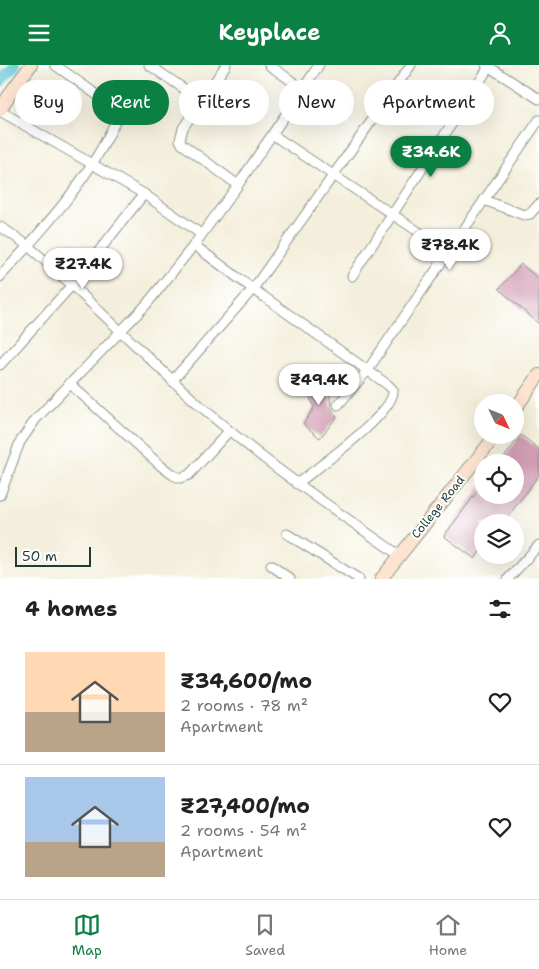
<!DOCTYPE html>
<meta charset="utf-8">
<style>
body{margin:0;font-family:"Shantell Sans",sans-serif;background:#f2f2f2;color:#222;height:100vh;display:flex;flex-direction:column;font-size:19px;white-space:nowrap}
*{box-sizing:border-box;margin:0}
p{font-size:16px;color:#767676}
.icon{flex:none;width:28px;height:28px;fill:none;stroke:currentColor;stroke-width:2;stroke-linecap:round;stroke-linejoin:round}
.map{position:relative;height:514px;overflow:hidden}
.panel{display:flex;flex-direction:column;background:#fff;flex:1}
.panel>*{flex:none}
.banner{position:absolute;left:15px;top:15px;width:510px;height:45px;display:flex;gap:10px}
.needle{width:32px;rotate:133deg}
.controls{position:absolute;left:474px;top:329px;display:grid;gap:10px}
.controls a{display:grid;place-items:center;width:50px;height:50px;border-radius:50%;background:#fff;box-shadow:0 5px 20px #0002;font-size:25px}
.scale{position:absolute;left:15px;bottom:12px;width:76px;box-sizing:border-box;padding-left:5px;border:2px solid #1f3d34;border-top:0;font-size:14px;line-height:18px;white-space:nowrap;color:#1f3d34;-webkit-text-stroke:4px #fff;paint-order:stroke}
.price{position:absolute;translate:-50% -42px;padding:0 11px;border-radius:18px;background:#fff;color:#222;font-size:16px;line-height:32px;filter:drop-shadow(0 1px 2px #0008)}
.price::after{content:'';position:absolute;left:50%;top:30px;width:15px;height:11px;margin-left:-8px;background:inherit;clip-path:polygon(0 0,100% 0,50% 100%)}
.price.current{background:#0b8043;color:#fff}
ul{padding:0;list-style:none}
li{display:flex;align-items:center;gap:15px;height:125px;padding:0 25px}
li+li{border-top:1px solid #e0e0e0}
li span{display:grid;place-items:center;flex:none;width:140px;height:100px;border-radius:0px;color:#555}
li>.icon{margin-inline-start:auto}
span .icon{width:60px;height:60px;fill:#fffc;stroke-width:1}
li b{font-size:21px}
h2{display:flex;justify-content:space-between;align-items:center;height:60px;padding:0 25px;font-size:21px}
.chip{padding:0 18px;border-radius:22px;background:#fff;box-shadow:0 5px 20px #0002;font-size:18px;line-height:45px}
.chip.current{background:#0b8043;color:#fff}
header{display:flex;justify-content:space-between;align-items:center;height:65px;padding:0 25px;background:#0b8043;color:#fff;font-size:22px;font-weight:700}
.tabs{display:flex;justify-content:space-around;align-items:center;height:70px;border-top:1px solid #e0e0e0;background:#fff;font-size:14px;color:#767676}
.tabs a{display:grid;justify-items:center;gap:2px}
.tabs .current{color:#0b8043}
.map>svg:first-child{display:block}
</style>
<header><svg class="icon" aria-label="menu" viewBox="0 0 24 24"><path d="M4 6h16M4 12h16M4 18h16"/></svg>Keyplace<svg class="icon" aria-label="person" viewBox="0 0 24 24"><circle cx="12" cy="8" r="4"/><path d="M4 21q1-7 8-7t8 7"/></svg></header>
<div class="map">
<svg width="539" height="514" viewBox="0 0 539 514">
<rect width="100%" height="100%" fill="#fff"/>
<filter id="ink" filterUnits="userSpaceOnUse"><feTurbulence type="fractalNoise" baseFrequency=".02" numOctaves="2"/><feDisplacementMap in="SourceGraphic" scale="10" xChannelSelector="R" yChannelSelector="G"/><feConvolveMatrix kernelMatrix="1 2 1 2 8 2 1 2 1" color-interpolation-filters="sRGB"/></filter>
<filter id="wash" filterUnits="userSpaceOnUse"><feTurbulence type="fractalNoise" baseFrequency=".0096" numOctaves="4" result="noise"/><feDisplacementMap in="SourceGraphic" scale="20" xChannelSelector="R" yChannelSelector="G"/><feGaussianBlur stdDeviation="1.12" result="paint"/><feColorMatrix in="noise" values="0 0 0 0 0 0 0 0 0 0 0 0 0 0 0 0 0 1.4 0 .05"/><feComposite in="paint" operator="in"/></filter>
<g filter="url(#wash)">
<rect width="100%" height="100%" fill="#f4efdc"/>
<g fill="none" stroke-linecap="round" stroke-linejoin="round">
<polyline stroke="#59c3d4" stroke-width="11" points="0,17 15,0"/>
</g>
<g id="blocks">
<g fill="#d19db5">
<polygon points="521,199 539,214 539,259 499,224"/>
<polygon points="315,309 329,323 331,343 337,352 320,373 303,359 314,343 303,315"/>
<polygon points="521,370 539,384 539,410 503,458 482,458 482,484 475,494 444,471 482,420 482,430 515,430 515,398 500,398"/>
</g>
</g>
</g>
<g filter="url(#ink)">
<use href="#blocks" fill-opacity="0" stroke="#8a9688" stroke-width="1"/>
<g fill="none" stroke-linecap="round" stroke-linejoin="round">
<g stroke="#8a9688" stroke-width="11">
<g id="street">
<polyline points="149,0 202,36"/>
<polyline points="226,0 183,63 180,75 182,79 238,120"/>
<polyline points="269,0 303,24"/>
<polyline points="486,0 539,34"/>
<polyline points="0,46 144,129 201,169"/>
<polyline points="273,70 449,187"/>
<polyline points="484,135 524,150 530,149 539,139"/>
<path d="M0 162C25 176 44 195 65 214 101 247 136 281 172 315 241 381 320 435 399 490"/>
<path d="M194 180 253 224 388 320 393 325C396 348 315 404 297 419"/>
<polyline points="352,211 489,2"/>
<path d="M0 212C43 164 90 114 116 55V49L107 37 55 0"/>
<polyline points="0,300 72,220 144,129"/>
<polyline points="172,316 253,224 411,0"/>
<polyline points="69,318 161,401 173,410 180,413 189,410 229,366"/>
<polyline points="338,340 367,306 539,55"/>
<polyline points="0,430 20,377 36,354 146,240 194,180 238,120 319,0"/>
<polyline points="287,469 359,514"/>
<polyline points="271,500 290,514"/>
<polyline points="508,514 539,480"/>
</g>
</g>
<g stroke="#8a9688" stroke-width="14">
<g id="secondary">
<polyline points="0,45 13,24 31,0"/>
<polyline points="515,344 539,310"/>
<polyline points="381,514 496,370"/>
</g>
</g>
<use href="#street" stroke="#fff" stroke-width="9"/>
<use href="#secondary" stroke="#fde4d1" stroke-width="12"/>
</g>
</g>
<g text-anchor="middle" stroke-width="4" stroke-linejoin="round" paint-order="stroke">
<g font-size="12" fill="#1f3d34" stroke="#fff">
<text transform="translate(438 442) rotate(-51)" y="4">College Road</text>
</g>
</g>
</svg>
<div class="controls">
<a><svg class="needle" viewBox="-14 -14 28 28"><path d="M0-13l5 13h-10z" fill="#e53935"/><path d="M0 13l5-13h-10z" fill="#767676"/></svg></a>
<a><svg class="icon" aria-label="locate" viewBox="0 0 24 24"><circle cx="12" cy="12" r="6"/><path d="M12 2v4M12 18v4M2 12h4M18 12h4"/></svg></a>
<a><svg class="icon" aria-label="layers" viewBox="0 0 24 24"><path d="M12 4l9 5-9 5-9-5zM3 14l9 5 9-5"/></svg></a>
</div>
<div class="scale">50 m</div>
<b class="price current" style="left:431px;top:113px">₹34.6K</b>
<b class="price" style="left:450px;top:206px">₹78.4K</b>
<b class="price" style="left:83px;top:225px">₹27.4K</b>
<b class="price" style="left:319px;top:341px">₹49.4K</b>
<div class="banner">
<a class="chip">Buy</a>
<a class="chip current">Rent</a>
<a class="chip">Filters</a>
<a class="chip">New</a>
<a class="chip">Apartment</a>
</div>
</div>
<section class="panel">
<h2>4 homes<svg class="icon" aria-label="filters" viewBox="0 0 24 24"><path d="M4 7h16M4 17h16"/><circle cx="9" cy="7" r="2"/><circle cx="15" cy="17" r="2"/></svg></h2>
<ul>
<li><span style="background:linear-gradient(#ffd9b3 60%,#b9a48a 0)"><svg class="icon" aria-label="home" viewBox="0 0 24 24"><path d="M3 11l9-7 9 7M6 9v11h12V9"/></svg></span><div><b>₹34,600/mo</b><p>2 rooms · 78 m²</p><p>Apartment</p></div><svg class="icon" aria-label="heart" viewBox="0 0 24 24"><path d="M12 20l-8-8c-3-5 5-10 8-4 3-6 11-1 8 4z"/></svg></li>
<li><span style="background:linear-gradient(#a9c7e8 65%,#b9a48a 0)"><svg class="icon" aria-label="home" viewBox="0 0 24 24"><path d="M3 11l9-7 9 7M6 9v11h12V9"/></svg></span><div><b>₹27,400/mo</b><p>2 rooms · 54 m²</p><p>Apartment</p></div><svg class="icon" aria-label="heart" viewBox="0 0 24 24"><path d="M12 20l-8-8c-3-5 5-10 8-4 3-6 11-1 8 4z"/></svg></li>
</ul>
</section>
<nav class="tabs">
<a class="current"><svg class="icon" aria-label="map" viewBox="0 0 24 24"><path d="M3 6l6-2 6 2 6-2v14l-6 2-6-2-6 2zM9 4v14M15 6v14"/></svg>Map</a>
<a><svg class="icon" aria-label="saved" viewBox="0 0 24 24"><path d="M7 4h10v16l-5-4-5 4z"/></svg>Saved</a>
<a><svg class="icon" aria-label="home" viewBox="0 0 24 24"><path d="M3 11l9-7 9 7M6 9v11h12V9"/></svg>Home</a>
</nav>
